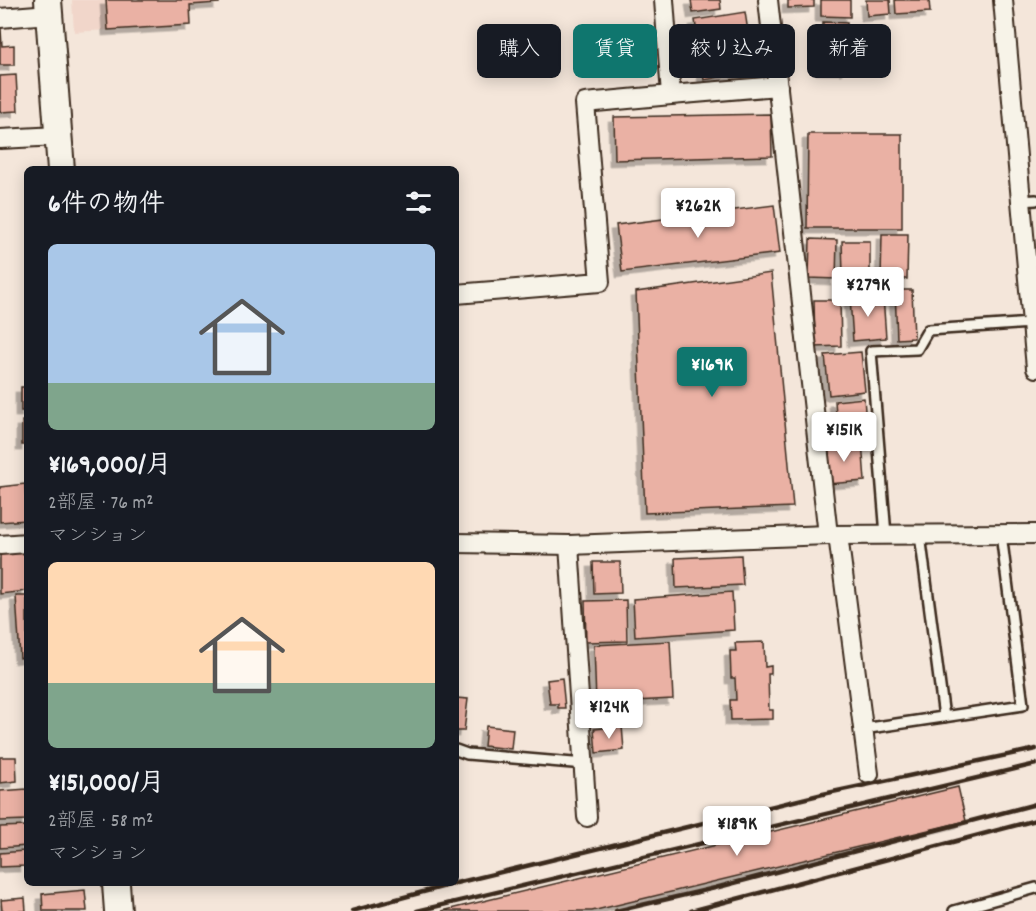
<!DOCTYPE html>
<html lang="ja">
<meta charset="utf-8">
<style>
body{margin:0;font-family:Dekko,"Klee One",sans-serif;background:#242831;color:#f1f3f6;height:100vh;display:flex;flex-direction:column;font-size:22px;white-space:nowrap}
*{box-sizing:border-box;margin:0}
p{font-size:20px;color:#9ea1a6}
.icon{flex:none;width:33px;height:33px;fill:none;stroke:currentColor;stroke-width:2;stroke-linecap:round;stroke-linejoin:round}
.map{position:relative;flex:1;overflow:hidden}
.drawer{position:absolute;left:24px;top:166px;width:435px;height:720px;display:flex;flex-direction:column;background:#171b24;border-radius:9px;box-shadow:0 3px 15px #0003}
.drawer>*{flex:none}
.guide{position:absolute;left:477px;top:24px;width:468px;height:54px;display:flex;gap:12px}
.price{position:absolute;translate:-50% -51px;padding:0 14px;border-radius:6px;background:#fff;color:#222;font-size:20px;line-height:39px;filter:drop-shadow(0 2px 3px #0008)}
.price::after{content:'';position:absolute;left:50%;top:36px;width:18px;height:14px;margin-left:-9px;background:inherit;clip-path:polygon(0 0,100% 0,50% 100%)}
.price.selected{background:#0f766e;color:#fff}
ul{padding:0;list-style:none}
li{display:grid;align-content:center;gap:12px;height:318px;padding:0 24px}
li span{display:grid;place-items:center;height:186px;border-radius:9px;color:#555}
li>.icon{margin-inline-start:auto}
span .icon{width:108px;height:108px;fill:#fffc;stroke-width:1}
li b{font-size:26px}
h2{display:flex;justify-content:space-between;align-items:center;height:72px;padding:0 24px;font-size:26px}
.pill{padding:0 21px;border-radius:9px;background:#171b24;box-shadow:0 3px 15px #0003;font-size:21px;line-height:54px}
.pill.selected{background:#0f766e;color:#fff}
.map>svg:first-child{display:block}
</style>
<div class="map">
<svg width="1036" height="911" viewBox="0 0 1036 911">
<defs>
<filter id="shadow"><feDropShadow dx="-5.5" dy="5.5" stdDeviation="0" flood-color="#0004"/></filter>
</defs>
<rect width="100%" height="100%" fill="#f4e6da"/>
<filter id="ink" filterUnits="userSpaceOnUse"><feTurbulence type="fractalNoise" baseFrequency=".0167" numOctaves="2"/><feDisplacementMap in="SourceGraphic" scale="12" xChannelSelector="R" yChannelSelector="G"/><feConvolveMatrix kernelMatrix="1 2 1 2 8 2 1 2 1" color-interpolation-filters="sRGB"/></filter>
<g filter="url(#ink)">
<polygon fill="#f1d6ca" points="72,0 219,0 219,3 190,5 191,25 74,32"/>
<g fill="#eab1a4" stroke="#3b2a1e" stroke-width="1.5" filter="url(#shadow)">
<polygon points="106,0 219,0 219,3 190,5 191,25 108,30"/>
<polygon points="691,0 720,0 721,9 693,13"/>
<polygon points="788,0 814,0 814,7 788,8"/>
<polygon points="821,0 850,0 850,17 821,16"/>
<polygon points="866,0 890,0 891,14 867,16"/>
<polygon points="895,0 929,0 930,12 896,14"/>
<polygon points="745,12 754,71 704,80 695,20"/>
<polygon points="823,22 847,23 847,69 822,69"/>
<polygon points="0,29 1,29 2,46 14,45 14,65 0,65"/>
<polygon points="16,75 18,111 0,112 0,76"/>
<polygon points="771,114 772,156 615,160 614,117"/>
<polygon points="808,134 902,134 902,228 807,228"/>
<polygon points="774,205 780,253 622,272 616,225"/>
<polygon points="882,234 908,234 907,279 881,279"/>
<polygon points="810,239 837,240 836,279 809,278"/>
<polygon points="842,241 870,241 870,274 843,274"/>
<polygon points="771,273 793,507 645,513 636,292"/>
<polygon points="895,290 912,290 914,338 897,339"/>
<polygon points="883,296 886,338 853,341 850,298"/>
<polygon points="814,300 840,300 841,346 815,347"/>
<polygon points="861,352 865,391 829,395 825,355"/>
<rect x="21" y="387" width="6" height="24"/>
<polygon points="864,398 867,436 838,439 835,401"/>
<rect x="22" y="421" width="5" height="24"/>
<polygon points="862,441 865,481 827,484 823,445"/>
<polygon points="25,484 27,520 0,522 0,487"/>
<polygon points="27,551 27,591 0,594 0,554"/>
<polygon points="741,555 743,585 676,588 675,558"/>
<polygon points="593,562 620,562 621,593 594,594"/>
<polygon points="732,592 734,630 635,637 633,599"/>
<polygon points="16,596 27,596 27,657 20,658"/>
<polygon points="626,600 627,641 586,642 585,601"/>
<polygon points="670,641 673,699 596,703 594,645"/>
<polygon points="764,642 765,667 771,666 771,674 768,674 769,710 773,710 773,719 731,720 730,700 736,700 735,678 731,678 730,651 736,651 735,643"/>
<polygon points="562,678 565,708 558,708 558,704 550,704 547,680"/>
<polygon points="456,698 468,699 464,731 456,731"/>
<polygon points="486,726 513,729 511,749 484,746"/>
<polygon points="622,726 624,750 596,753 594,729"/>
<polygon points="0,757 16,757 17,781 0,783"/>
<polygon points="958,787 966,821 592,911 442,911"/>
<polygon points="27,789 27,820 0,821 0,791"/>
<polygon points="27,826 27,846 0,848 0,827"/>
<polygon points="24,851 25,866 0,867 0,853"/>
<polygon points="85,890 87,911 43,911 42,894"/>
<polygon points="25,898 26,911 2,911 1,900"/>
</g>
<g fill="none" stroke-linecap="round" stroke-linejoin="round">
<g stroke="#3b2a1e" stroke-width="14">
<g id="lane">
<polyline points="1021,201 1036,200"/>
<polyline points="886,535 871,351 917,349 928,330 1032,323"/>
<polyline points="920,535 944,717"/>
<polyline points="863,729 1023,705 1001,534"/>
<polyline points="456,750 467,754 585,764"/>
<polyline points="954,911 1036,888"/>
</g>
</g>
<g stroke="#3b2a1e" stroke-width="22">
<g id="street">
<polyline points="664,0 671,95 778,86"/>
<polyline points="768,0 828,535"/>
<polyline points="1003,0 1036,368"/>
<polyline points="0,18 49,14"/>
<polyline points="0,139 58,136"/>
<polyline points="456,294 600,282 585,103 671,95"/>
<polyline points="838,535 869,774"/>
<polyline points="456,543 569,545 828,535 1036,534"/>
<polyline points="0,545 27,543"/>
<polyline points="569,545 587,817"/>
</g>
</g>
<g stroke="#3b2a1e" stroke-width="30">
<g id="secondary">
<polyline points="48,0 61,170"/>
<polyline points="116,884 118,911"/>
</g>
</g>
<use href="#lane" stroke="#f7f3e8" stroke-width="9"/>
<use href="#street" stroke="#f7f3e8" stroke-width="18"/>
<use href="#secondary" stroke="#f7f3e8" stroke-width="26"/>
<g stroke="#3b2a1e" stroke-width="4.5">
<polyline points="456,883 823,794 1036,749"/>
<polyline points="352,911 453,884"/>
<polyline points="417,911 1036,764"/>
<polyline points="616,911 715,888 1036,804"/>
<polyline points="691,911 1036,820"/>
</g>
</g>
</g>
</svg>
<b class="price" style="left:698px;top:239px">¥262K</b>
<b class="price" style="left:868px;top:318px">¥279K</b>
<b class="price selected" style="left:712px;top:398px">¥169K</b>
<b class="price" style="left:844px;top:463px">¥151K</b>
<b class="price" style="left:609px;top:740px">¥124K</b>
<b class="price" style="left:737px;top:857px">¥189K</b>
<div class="guide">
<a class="pill">購入</a>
<a class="pill selected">賃貸</a>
<a class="pill">絞り込み</a>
<a class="pill">新着</a>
</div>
<section class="drawer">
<h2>6件の物件<svg class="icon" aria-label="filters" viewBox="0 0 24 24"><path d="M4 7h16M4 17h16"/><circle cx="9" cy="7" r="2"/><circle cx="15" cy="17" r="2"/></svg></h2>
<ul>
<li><span style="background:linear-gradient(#a9c7e8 75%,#7fa58c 0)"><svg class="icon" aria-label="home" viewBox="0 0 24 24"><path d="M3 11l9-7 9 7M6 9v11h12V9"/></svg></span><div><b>¥169,000/月</b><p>2部屋 · 76 m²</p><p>マンション</p></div></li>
<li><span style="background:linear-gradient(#ffd9b3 65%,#7fa58c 0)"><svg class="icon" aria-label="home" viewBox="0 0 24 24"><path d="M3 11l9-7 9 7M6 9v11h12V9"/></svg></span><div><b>¥151,000/月</b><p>2部屋 · 58 m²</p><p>マンション</p></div></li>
</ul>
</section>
</div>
